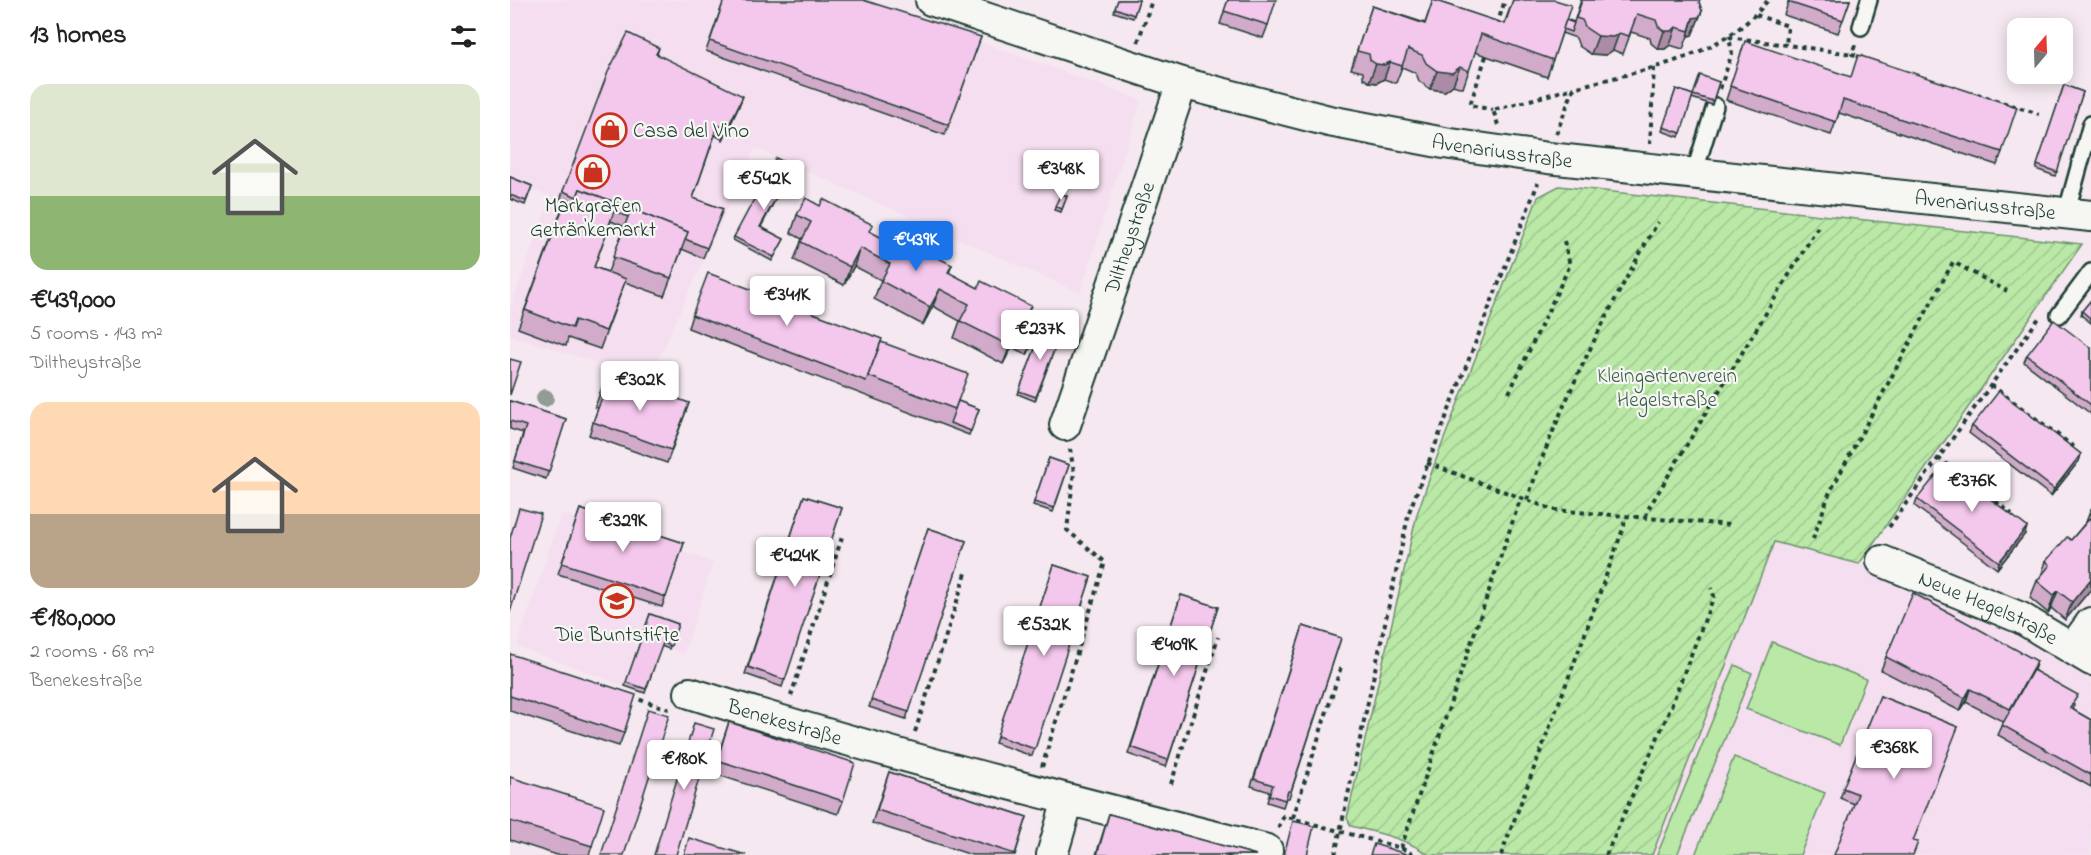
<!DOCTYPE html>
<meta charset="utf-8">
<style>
body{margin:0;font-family:"Indie Flower",sans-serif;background:#f2f2f2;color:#222;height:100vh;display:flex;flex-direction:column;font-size:22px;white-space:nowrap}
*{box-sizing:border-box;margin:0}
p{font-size:20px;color:#767676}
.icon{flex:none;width:33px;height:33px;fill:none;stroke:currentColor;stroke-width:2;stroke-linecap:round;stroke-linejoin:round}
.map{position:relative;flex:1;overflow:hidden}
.side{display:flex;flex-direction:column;background:#fff;width:510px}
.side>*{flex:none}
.needle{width:39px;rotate:19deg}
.tools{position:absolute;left:1497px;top:18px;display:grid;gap:12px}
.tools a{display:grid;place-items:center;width:66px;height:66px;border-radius:12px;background:#fff;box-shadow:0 3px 15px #0003;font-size:30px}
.price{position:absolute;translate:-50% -51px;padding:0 14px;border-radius:6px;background:#fff;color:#222;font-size:20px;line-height:39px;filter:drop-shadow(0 2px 3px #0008)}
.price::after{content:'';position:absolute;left:50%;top:36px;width:18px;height:14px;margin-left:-9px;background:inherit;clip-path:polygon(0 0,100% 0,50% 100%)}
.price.active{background:#1a73e8;color:#fff}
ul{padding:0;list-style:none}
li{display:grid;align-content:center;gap:12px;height:318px;padding:0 30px}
li span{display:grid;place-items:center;height:186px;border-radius:18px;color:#555}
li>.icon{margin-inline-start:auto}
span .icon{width:108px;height:108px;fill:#fffc;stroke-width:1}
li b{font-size:26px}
h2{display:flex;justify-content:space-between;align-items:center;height:72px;padding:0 30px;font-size:26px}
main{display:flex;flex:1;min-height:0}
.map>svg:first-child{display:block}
</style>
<main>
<section class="side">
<h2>13 homes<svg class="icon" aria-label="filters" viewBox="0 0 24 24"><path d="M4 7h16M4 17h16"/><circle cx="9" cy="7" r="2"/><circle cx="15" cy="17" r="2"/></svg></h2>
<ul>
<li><span style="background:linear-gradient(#dfe7d0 60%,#8fb573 0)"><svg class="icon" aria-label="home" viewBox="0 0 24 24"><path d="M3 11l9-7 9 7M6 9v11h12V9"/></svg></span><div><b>€439,000</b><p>5 rooms · 143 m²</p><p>Diltheystraße</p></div></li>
<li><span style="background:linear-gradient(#ffd9b3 60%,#b9a48a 0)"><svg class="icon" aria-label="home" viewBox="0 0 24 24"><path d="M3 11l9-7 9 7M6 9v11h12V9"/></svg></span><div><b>€180,000</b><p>2 rooms · 68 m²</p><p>Benekestraße</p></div></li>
</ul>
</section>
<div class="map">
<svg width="1581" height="855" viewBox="0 0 1581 855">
<defs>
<pattern id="garden-furrows" width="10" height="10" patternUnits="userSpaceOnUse" patternTransform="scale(1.5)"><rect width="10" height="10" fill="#bae8a6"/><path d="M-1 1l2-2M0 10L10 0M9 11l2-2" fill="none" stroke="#9fc890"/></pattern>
</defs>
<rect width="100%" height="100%" fill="#f5e8f0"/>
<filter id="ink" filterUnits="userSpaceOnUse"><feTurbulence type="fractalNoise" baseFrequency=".0167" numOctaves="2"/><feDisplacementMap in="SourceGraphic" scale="12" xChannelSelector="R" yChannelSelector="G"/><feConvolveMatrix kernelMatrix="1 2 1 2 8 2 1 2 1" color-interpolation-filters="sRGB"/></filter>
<g filter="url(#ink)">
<g fill="#f5deef">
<polygon points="0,0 354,0 631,100 570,293 245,148 139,379 0,335 0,308 41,197 0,181"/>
<polygon points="51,514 203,562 174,654 131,639 115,686 7,646"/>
<polygon points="1264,542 1349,564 1504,623 1581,676 1581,855 1142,855"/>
</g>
<path fill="url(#garden-furrows)" stroke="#6c926d" stroke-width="1.5" d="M1049 186 1572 244 1349 564 1264 542 1142 855H919C896 838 868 833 841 826L837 818 907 514 927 457 1028 197Z"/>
<g fill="#bae8a6" stroke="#6c926d" stroke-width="1.5">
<polygon points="1262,642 1356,679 1330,745 1236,709"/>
<polygon points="1225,665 1242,673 1167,855 1147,855"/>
<polygon points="1224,757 1315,793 1290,855 1185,855"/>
</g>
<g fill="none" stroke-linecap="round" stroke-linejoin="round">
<g stroke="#1f3d34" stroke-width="20">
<g id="service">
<polyline points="1351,27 1359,0"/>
<polyline points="1184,174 1205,106"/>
<polyline points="1556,214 1581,124"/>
<polyline points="1549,315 1581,272"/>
</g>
</g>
<g stroke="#1f3d34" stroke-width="34">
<g id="minor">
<path id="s1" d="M421 0 672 83 819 121 934 143 1038 158 1581 216"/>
<path id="s2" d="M555 425 672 83"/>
<path id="s3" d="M1372 561 1511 618 1581 660"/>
<polyline points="1563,648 1581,623"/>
<path id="s4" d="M180 693C370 753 564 801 757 850"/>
<polyline points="542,855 558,800"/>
</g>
</g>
<g stroke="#1f3d34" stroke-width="4" stroke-dasharray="4.5 4.5" stroke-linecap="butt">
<polyline points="1246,15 1278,26 1276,45"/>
<polyline points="987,25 995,0"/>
<polyline points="628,42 642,0"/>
<polyline points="1345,45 1342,54 1352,57"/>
<polyline points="976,56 960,105 983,110"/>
<polyline points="1210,89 1222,53 1219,37 1342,54"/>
<polyline points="1467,94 1529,114"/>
<polyline points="988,125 983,110 1064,88"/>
<path d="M1046 134 1064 88C1133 69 1211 60 1258 0"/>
<polyline points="1140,144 1144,67"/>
<polyline points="1481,385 1564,447"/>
<polyline points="999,393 1060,265 1053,237"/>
<polyline points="1428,458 1502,514"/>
<polyline points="917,463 1044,510 1220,525"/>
<path d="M1017 500C1049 406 1098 308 1148 222"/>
<polyline points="1136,517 1137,511 1309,225"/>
<polyline points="1379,527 1529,318"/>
<polyline points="1303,539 1319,494 1443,262 1497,291"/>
<polyline points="281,696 332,537"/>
<polyline points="121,697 159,709"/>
<polyline points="405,732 457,570"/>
<polyline points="532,767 595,562 557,530 564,472 560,449"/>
<polyline points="661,784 708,637"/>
<polyline points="783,818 831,667"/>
<polyline points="768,828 774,816 891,848 904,855"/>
<polyline points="891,848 1011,497"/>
<polyline points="825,855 899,512 1028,183"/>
<polyline points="991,855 1072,642 1114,526 1115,517"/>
<polyline points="1096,855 1158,714 1204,596 1201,588"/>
</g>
<use href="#service" stroke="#f6f6f2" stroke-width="15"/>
<use href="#minor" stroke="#f6f6f2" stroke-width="30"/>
</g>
<circle fill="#909d95" cx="35" cy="398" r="9"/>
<g fill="#d2abcb" stroke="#1f3d34" stroke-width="1.5" fill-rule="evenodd">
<polygon points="214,0 471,37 435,135 196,51"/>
<polygon points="608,0 629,0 623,18 604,12"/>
<polygon points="718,0 758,25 753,38 710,24"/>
<polygon points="923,0 994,24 1003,0 1064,22 1071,0 1190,0 1189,2 1192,11 1182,35 1178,36 1173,49 1160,45 1155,49 1148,49 1141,43 1140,38 1121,32 1113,54 1103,50 1096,55 1081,54 1069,46 1066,38 1052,33 1037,77 965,52 953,88 943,85 935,91 920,89 909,81 906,73 892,67 886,83 874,79 867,83 859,82 853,78 853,72 841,69 862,6 915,23"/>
<polygon points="1279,0 1340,0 1328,33 1274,15"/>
<path d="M149 48 147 54 229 106 213 140 205 135 183 198 213 209 193 258 172 249 154 296 115 282 90 349 58 338 56 346 8 328 54 203 50 201 53 191ZM101 221 115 227 98 272 84 267Z"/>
<polygon points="1231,54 1492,152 1487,165 1329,113 1321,135 1216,100"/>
<polygon points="1209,82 1202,105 1182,98 1169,137 1152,131 1166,89 1183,95"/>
<polygon points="1554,85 1573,92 1545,176 1526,169"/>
<polygon points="281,170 251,227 274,239 262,261 223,240 224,237"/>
<polygon points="0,177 22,186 15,205 0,199"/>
<polygon points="551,194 557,196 551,212 544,210"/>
<polygon points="287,215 360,232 389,247 442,265 439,273 518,314 525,338 517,355 502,347 493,364 444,338 450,321 423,306 413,325 364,299 371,280 344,266 334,285 284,260 292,239 281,233"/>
<polygon points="1581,300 1581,323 1571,315 1572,311"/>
<polygon points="182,315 371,342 448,401 469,409 459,435 178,328"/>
<polygon points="534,325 551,332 525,401 508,394"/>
<polygon points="1581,348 1581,414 1514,362 1517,355"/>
<polygon points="95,379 179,403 157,463 79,435 88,408 85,407"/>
<polygon points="0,401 56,419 36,479 3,468 13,433 0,429"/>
<polygon points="1462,426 1571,454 1569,461 1541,496 1459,433"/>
<polygon points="539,458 559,465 543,512 523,505"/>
<polygon points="294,496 332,508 272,687 235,674"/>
<polygon points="1407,499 1515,534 1487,569 1405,506"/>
<polygon points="70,509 174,543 152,607 48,574"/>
<polygon points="1581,509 1581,589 1555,620 1541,608 1538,613 1520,598 1527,581 1531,576 1536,561 1561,540 1576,522"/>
<polygon points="418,528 456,541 396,719 359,707"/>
<polygon points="544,565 581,577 522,756 485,743"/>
<polygon points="671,595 708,607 656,767 618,754"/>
<polygon points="140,614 168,624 159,649 151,646 135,693 115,686"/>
<polygon points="793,626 831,638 779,798 776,798 773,807 757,802 760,792 741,786"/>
<polygon points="0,654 114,733 109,746 0,711"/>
<polygon points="1376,657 1527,661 1524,670 1564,705 1562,709 1581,720 1581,787 1488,735 1494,722 1456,702 1450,711 1371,670"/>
<polygon points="1370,696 1448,727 1344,804 1330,798"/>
<polygon points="219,722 333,801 328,814 202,773"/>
<polygon points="379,772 517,817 505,855 462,855 362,823"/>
<polygon points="0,777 82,846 79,855 47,855 0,840"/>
<polygon points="599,814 746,855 586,855"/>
</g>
<g fill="#ab8ba5" stroke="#1f3d34" stroke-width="1.5">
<polygon points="1192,11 1182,35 1178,36 1183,18"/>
<polygon points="1166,27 1160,45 1155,49 1148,49 1154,31"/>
<polygon points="1109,33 1103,50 1096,55 1081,54 1088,36"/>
<polygon points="880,62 874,79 867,83 859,82 866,64"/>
<polygon points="950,67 943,85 935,91 920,89 927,71"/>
<polygon points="233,96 229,106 213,140 217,129"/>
<polygon points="350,248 344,266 334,285 340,267"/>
<polygon points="430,289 423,306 413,325 420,307"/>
<polygon points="532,321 525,338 517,355 523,337"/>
<polygon points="508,330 502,347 493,364 500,346"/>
<polygon points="1571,454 1569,461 1541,496 1544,489"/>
<polygon points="1517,527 1515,534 1487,569 1489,562"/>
<polygon points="1581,579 1581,589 1555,620 1562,602"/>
<polygon points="1548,591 1541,608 1538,613 1544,595"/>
<polygon points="1460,689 1456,702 1450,711 1455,698"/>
</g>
<g fill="#f4c7ec" stroke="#1f3d34" stroke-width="1.5">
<polygon points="214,0 353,0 471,37 439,125 200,41"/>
<polygon points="608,0 629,0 624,15 605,8"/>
<polygon points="718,0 766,0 758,25 714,11"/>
<polygon points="923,0 995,24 1003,0 1045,0 1061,5 1043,60 971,34 959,71 950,67 942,73 927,71 916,63 912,55 898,49 892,66 880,62 874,65 866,64 860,60 859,54 847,51 862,6 915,24"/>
<polygon points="1072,0 1190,0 1189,2 1192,11 1189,17 1183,18 1179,31 1166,27 1162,31 1154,31 1148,26 1146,20 1127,14 1119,36 1109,33 1103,37 1088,36 1076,28 1072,20 1066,18"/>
<polygon points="1279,0 1340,0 1333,20 1278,2"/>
<polygon points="1056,20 1064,23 1061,32 1053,29"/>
<polygon points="118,33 149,48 146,54 233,96 217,129 208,125 183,198 213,209 197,248 175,239 178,232 121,209 118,217 104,211 107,203 70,189 67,197 53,191 98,72"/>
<polygon points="1235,41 1341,77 1348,55 1507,107 1492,152 1333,100 1326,122 1220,86"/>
<polygon points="1190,75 1209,82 1203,101 1183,95"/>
<polygon points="1554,85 1573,92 1547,172 1527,165"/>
<polygon points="1166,89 1183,95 1171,133 1153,127"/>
<polygon points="266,158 283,167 250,227 274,239 264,257 224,237"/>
<polygon points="0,177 22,186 16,201 0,195"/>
<polygon points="70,189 107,203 84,267 116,279 96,331 65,320 62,328 15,310 56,199 65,202"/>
<polygon points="551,194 557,196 552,209 545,206"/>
<polygon points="296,198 310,206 313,199 363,225 359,231 389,247 393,239 442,265 438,272 468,288 471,281 521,306 517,313 532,321 523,337 508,330 500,346 450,321 459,304 430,289 420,307 371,281 380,264 350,248 340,267 291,242 301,222 287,215"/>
<polygon points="121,209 178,232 161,278 103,257"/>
<polygon points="198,273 372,339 356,381 182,315"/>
<polygon points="1581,300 1581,319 1572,311"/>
<polygon points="1544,320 1581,348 1581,405 1517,355"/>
<polygon points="534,325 551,332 526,397 509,391"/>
<polygon points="371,342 458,374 445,409 358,376"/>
<polygon points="0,359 11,362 0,395"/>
<polygon points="101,374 179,403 161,450 83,422 93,395 90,394 95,379 98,381"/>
<polygon points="1489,391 1571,454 1544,489 1462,426"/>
<polygon points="0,401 56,419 39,472 5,461 16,426 0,421"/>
<polygon points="448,401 469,409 461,431 440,423"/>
<polygon points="539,458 559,465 544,508 524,502"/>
<polygon points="1435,464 1517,527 1489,562 1407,499"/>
<polygon points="294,496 332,508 275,680 238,667"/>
<polygon points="9,508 31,514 0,612 0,538"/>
<polygon points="70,509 174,543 156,597 52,563"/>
<polygon points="1581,517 1581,579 1562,602 1548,591 1544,595 1527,581 1540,565 1536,561 1557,537 1561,540"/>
<polygon points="418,528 456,541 399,712 361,700"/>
<polygon points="544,565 581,577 525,749 487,736"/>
<polygon points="1403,593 1527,661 1500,709 1460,689 1455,698 1376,657"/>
<polygon points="671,595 708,607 658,760 621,747"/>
<polygon points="140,614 168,624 161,646 153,643 136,689 116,682"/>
<polygon points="793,626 831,638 781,791 778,791 775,800 759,795 763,785 744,779"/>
<polygon points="0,654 126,695 114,733 0,696"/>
<polygon points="1523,670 1568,695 1560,708 1581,720 1581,775 1492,725"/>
<polygon points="1370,696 1448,727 1403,841 1408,842 1403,855 1324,855 1348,794 1333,788"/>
<polygon points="138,709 159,715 114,855 91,855"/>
<polygon points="219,722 345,763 333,801 207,760"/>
<polygon points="184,723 204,729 166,855 144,855"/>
<polygon points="379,772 517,817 505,854 367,810"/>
<polygon points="0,777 94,807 82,846 0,821"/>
<polygon points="599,814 746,855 587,855"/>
<polygon points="783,821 804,826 797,855 774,855"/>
<polygon points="179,838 236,855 174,855"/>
<polygon points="864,844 899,855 860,855"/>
</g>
</g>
<defs>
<g id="shop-ring" transform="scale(1.725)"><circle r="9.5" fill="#f6f6f2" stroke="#c8321e" stroke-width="1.5"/><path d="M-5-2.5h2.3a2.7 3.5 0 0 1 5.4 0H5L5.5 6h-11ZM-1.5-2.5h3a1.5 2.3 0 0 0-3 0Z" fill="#c8321e"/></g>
<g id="school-ring" transform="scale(1.725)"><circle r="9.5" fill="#f6f6f2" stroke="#c8321e" stroke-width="1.5"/><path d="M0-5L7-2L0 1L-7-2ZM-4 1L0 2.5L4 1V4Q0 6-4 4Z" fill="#c8321e"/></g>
</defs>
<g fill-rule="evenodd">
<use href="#shop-ring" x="100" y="130"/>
<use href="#shop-ring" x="83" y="172"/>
<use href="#school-ring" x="107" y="601"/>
</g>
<g text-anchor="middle" stroke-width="4.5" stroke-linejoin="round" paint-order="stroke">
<g font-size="21" fill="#1f3d34" stroke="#f6f6f2">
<text x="123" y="137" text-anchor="start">Casa del Vino</text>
<text x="83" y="212">Markgrafen<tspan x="83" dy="24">Getränkemarkt</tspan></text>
<text x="107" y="641">Die Buntstifte</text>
</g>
<g font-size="21" fill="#1f3d34" stroke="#f6f6f2">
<text dy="7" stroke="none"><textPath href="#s1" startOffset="592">Avenariusstraße</textPath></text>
<text dy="7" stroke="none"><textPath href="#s1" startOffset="1078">Avenariusstraße</textPath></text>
<text dy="7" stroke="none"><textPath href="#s2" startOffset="198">Diltheystraße</textPath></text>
<text dy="7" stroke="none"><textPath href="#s3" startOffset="116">Neue Hegelstraße</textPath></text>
<text dy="7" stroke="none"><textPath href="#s4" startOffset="99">Benekestraße</textPath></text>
</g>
<g font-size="21" fill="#3e5f4b" stroke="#f6f6f2">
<text x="1157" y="382">Kleingartenverein<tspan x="1157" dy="24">Hegelstraße</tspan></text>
</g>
</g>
</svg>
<div class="tools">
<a><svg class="needle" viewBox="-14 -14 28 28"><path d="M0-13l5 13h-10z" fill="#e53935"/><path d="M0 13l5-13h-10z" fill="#767676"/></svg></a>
</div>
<b class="price" style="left:551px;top:201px">€348K</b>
<b class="price" style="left:254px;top:211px">€542K</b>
<b class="price active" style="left:406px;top:272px">€439K</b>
<b class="price" style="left:277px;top:327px">€341K</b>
<b class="price" style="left:530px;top:361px">€237K</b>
<b class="price" style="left:130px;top:412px">€302K</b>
<b class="price" style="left:1462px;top:513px">€376K</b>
<b class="price" style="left:113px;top:553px">€329K</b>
<b class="price" style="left:285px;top:588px">€424K</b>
<b class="price" style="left:534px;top:657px">€532K</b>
<b class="price" style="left:664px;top:677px">€409K</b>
<b class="price" style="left:1384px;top:780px">€368K</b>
<b class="price" style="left:174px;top:791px">€180K</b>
</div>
</main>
